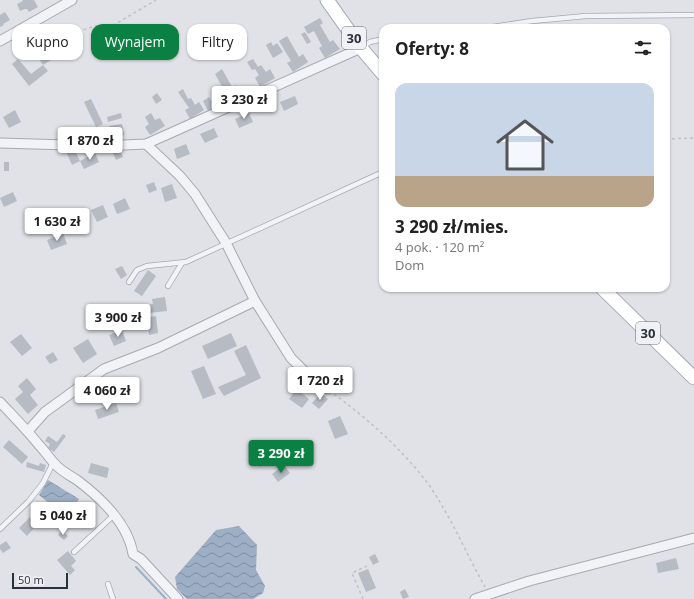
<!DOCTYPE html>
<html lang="pl">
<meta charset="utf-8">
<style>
body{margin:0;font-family:"Open Sans",sans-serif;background:#f2f2f2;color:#222;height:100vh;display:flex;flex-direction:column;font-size:15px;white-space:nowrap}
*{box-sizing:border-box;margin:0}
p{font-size:13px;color:#767676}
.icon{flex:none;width:22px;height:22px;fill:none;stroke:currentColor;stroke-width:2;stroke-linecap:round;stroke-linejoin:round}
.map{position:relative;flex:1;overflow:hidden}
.side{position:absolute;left:379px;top:24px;width:291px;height:268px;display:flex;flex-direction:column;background:#fff;border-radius:12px;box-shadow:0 1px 3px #0004}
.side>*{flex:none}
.guide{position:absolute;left:12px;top:24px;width:307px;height:36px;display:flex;gap:8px}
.scale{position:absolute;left:12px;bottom:10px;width:56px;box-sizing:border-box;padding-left:4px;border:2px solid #2a303d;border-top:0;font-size:11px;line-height:14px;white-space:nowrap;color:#2a303d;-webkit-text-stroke:3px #eff1f5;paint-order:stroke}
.price{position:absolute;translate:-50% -34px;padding:0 9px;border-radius:4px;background:#fff;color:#222;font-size:13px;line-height:26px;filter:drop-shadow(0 1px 2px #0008)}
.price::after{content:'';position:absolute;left:50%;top:24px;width:12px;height:9px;margin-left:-6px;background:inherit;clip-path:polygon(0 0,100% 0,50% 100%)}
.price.active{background:#0b8043;color:#fff}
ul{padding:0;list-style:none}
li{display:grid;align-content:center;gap:8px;height:212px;padding:0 16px}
li span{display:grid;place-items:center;height:124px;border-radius:12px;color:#555}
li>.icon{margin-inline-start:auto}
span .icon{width:72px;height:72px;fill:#fffc;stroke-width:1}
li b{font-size:17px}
h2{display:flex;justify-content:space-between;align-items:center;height:48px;padding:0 16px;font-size:17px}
.pill{padding:0 14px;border-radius:12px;background:#fff;box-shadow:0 1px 3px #0004;font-size:14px;line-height:36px}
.pill.active{background:#0b8043;color:#fff}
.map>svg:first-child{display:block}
</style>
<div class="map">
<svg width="694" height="599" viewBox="0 0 694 599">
<defs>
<pattern id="water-waves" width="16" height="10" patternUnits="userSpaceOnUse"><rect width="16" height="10" fill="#9dafc5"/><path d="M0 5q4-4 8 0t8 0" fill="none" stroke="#808fa1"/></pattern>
</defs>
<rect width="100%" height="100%" fill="#e0e2e7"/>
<g fill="url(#water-waves)">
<polygon points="48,480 79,499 67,518 39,495"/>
<polygon points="239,526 257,545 256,570 265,586 263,593 253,599 187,599 177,589 175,577 216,530"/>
</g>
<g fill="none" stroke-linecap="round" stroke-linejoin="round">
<polyline stroke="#9dafc5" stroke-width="2" points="136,567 166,599"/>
</g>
<g fill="#b7bbc4">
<polygon points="22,0 34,0 38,7 29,12 27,9 25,9 20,11 17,4 23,1"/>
<polygon points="5,12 10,20 3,24 4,25 0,27 0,15"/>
<polygon points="320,18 323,23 320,25 330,42 333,40 340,49 325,58 319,48 322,46 314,31 308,34 304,27"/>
<polygon points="305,32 311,42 307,44 301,34"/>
<polygon points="287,36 299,57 303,54 308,62 293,72 287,63 291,61 279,41"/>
<polygon points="271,42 273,46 277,43 283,52 273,58 266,45"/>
<polygon points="43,48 51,60 43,65 35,53"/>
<polygon points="18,59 31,74 43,65 48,71 29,86 12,64"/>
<polygon points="253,59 258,67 261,65 266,72 270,69 275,78 260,87 255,78 259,75 255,69 252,70 247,62"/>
<polygon points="222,69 232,87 236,85 241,94 226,101 222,93 225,92 215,74"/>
<polygon points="183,89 188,99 191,98 195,105 199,102 204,110 190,119 185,110 189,108 178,92"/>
<polygon points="157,93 162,100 156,104 152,97"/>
<polygon points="295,96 298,104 284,111 280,102"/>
<polygon points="209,97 215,107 208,111 203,101"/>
<polygon points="91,99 103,124 96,127 84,102"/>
<polygon points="15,110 21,122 9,128 3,117"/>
<polygon points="121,113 122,118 108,122 107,117"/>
<polygon points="151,113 155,120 160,118 165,126 150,135 145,127 149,124 145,117"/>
<polygon points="249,113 253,122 239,128 235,119"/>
<polygon points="122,124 124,135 111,137 109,126"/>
<polygon points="70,127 74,135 75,135 78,141 71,144 67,135 64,136 62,131"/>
<polygon points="214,128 218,137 205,143 200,134"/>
<polygon points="186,144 190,154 177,159 174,149"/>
<polygon points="74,148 80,161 72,165 66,152"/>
<polygon points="120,150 123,157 116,160 113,153"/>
<polygon points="95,153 99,162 84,169 80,161"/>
<rect x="4" y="162" width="5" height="9"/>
<polygon points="154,182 157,190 149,193 146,185"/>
<polygon points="172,184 177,198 165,202 161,188"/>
<polygon points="13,192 17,201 4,207 0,198"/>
<polygon points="125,198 130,209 117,214 113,204"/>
<polygon points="103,205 108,217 97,222 91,210"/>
<polygon points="63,233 67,244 51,250 47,240"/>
<polygon points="122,266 127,275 121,279 115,269"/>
<polygon points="148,270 156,276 142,296 134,291"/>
<polygon points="165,297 167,311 149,313 148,305 153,304 152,299"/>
<polygon points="156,316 158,333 149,335 146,318"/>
<polygon points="122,330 126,341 114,346 109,335"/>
<polygon points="231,333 237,346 208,359 202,346"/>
<polygon points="21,334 32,348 22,356 10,342"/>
<polygon points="88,339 97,354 83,363 73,348"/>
<polygon points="246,345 261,378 224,396 218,387 246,375 234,351"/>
<polygon points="53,352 58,360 50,364 45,357"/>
<polygon points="204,366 216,394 203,399 191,371"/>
<polygon points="27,378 36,389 30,395 38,405 28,414 15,399 23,392 18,386"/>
<polygon points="297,389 309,399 302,408 289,399"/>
<polygon points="321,393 328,399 319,409 312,403"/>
<polygon points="116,403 119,412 98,419 95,410"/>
<polygon points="340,416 348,434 335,439 328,421"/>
<polygon points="63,434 66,436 54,452 48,448 50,444 45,441 48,436 57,442"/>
<polygon points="9,440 28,457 22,464 3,447"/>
<polygon points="268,451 273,458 260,467 256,460"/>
<polygon points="27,462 39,466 40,463 46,465 44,472 26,467"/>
<polygon points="91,463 109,468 107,478 88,473"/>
<polygon points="284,465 290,473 278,482 272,474"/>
<polygon points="30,517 38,524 27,536 19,528"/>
<polygon points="62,531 68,536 64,540 58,535"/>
<polygon points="6,541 11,548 3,553 0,549 0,545"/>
<polygon points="68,551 76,561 71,566 75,570 70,575 57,560"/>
<polygon points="375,554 379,562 373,565 369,557"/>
<polygon points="676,558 679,569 658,573 656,563"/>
<polygon points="368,569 376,588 366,592 358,573"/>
<polygon points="405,589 409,597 403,599 400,592"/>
</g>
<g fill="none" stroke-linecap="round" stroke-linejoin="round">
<g stroke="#a6a9b1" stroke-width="6">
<g id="service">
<polyline points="486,28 532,21 586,16 694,15"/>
<polyline points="362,47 370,42 383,39"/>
<polyline points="129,282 137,270 147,266 186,262 383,172"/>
<polyline points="168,286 182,263"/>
<polyline points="0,529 29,501 43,483 53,463"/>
<polyline points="74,552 114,515"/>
<polyline points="108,584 113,599"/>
</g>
</g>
<g stroke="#a6a9b1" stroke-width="11">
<g id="minor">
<polyline points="0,41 72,0"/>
<polyline points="0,143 102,146 146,144 361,48"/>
<polyline points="146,144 180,176 195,194 226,243 255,301 291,358 304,371 328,389"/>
<path d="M0 402C13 416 27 430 39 445 45 451 49 458 55 464 61 471 69 475 77 480 101 498 128 523 133 554L141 559 178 599"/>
<polyline points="28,431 45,412 104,369 158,348 255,301"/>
<polyline points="475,599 529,581 694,538"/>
</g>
</g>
<g stroke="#a0a6b2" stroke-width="15">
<g id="primary">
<polyline points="327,0 361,48 383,74"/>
<polyline points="602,288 694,378"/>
</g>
</g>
<g stroke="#bec0c6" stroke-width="1.5" stroke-dasharray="3 3" stroke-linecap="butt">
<polyline points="34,30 51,51 80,31 95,26 112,26 156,0"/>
<polyline points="666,139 694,138"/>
<path d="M334 394C369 420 403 450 429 485 451 517 466 553 485 587"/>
<polyline points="363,599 352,573 367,566"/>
</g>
<use href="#service" stroke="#f2f3f6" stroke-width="4.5"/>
<use href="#minor" stroke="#f2f3f6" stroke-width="9"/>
<use href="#primary" stroke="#fff" stroke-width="13"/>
</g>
<g text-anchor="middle" stroke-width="4" stroke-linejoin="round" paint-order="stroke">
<g fill="#eff1f5" stroke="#656a74" stroke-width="1">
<rect x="342" y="27" width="24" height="22" rx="3"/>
<rect x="636" y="322" width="24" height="22" rx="3"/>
</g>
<g font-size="13" font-weight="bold" fill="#2a303d">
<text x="354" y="43">30</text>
<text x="648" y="338">30</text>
</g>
</g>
</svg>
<div class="scale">50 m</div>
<b class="price" style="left:244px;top:120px">3 230 zł</b>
<b class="price" style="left:90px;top:161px">1 870 zł</b>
<b class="price" style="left:57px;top:242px">1 630 zł</b>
<b class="price" style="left:118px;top:338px">3 900 zł</b>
<b class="price" style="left:320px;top:401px">1 720 zł</b>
<b class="price" style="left:107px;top:411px">4 060 zł</b>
<b class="price active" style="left:281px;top:474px">3 290 zł</b>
<b class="price" style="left:63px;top:536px">5 040 zł</b>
<div class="guide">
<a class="pill">Kupno</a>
<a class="pill active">Wynajem</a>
<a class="pill">Filtry</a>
</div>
<section class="side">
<h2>Oferty: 8<svg class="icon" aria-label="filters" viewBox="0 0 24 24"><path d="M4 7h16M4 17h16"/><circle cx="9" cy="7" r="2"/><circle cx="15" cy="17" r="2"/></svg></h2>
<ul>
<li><span style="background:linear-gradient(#c9d6e8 75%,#b9a48a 0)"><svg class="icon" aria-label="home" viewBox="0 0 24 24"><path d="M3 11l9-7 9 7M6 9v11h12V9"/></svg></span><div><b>3 290 zł/mies.</b><p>4 pok. · 120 m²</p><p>Dom</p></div></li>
</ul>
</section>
</div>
